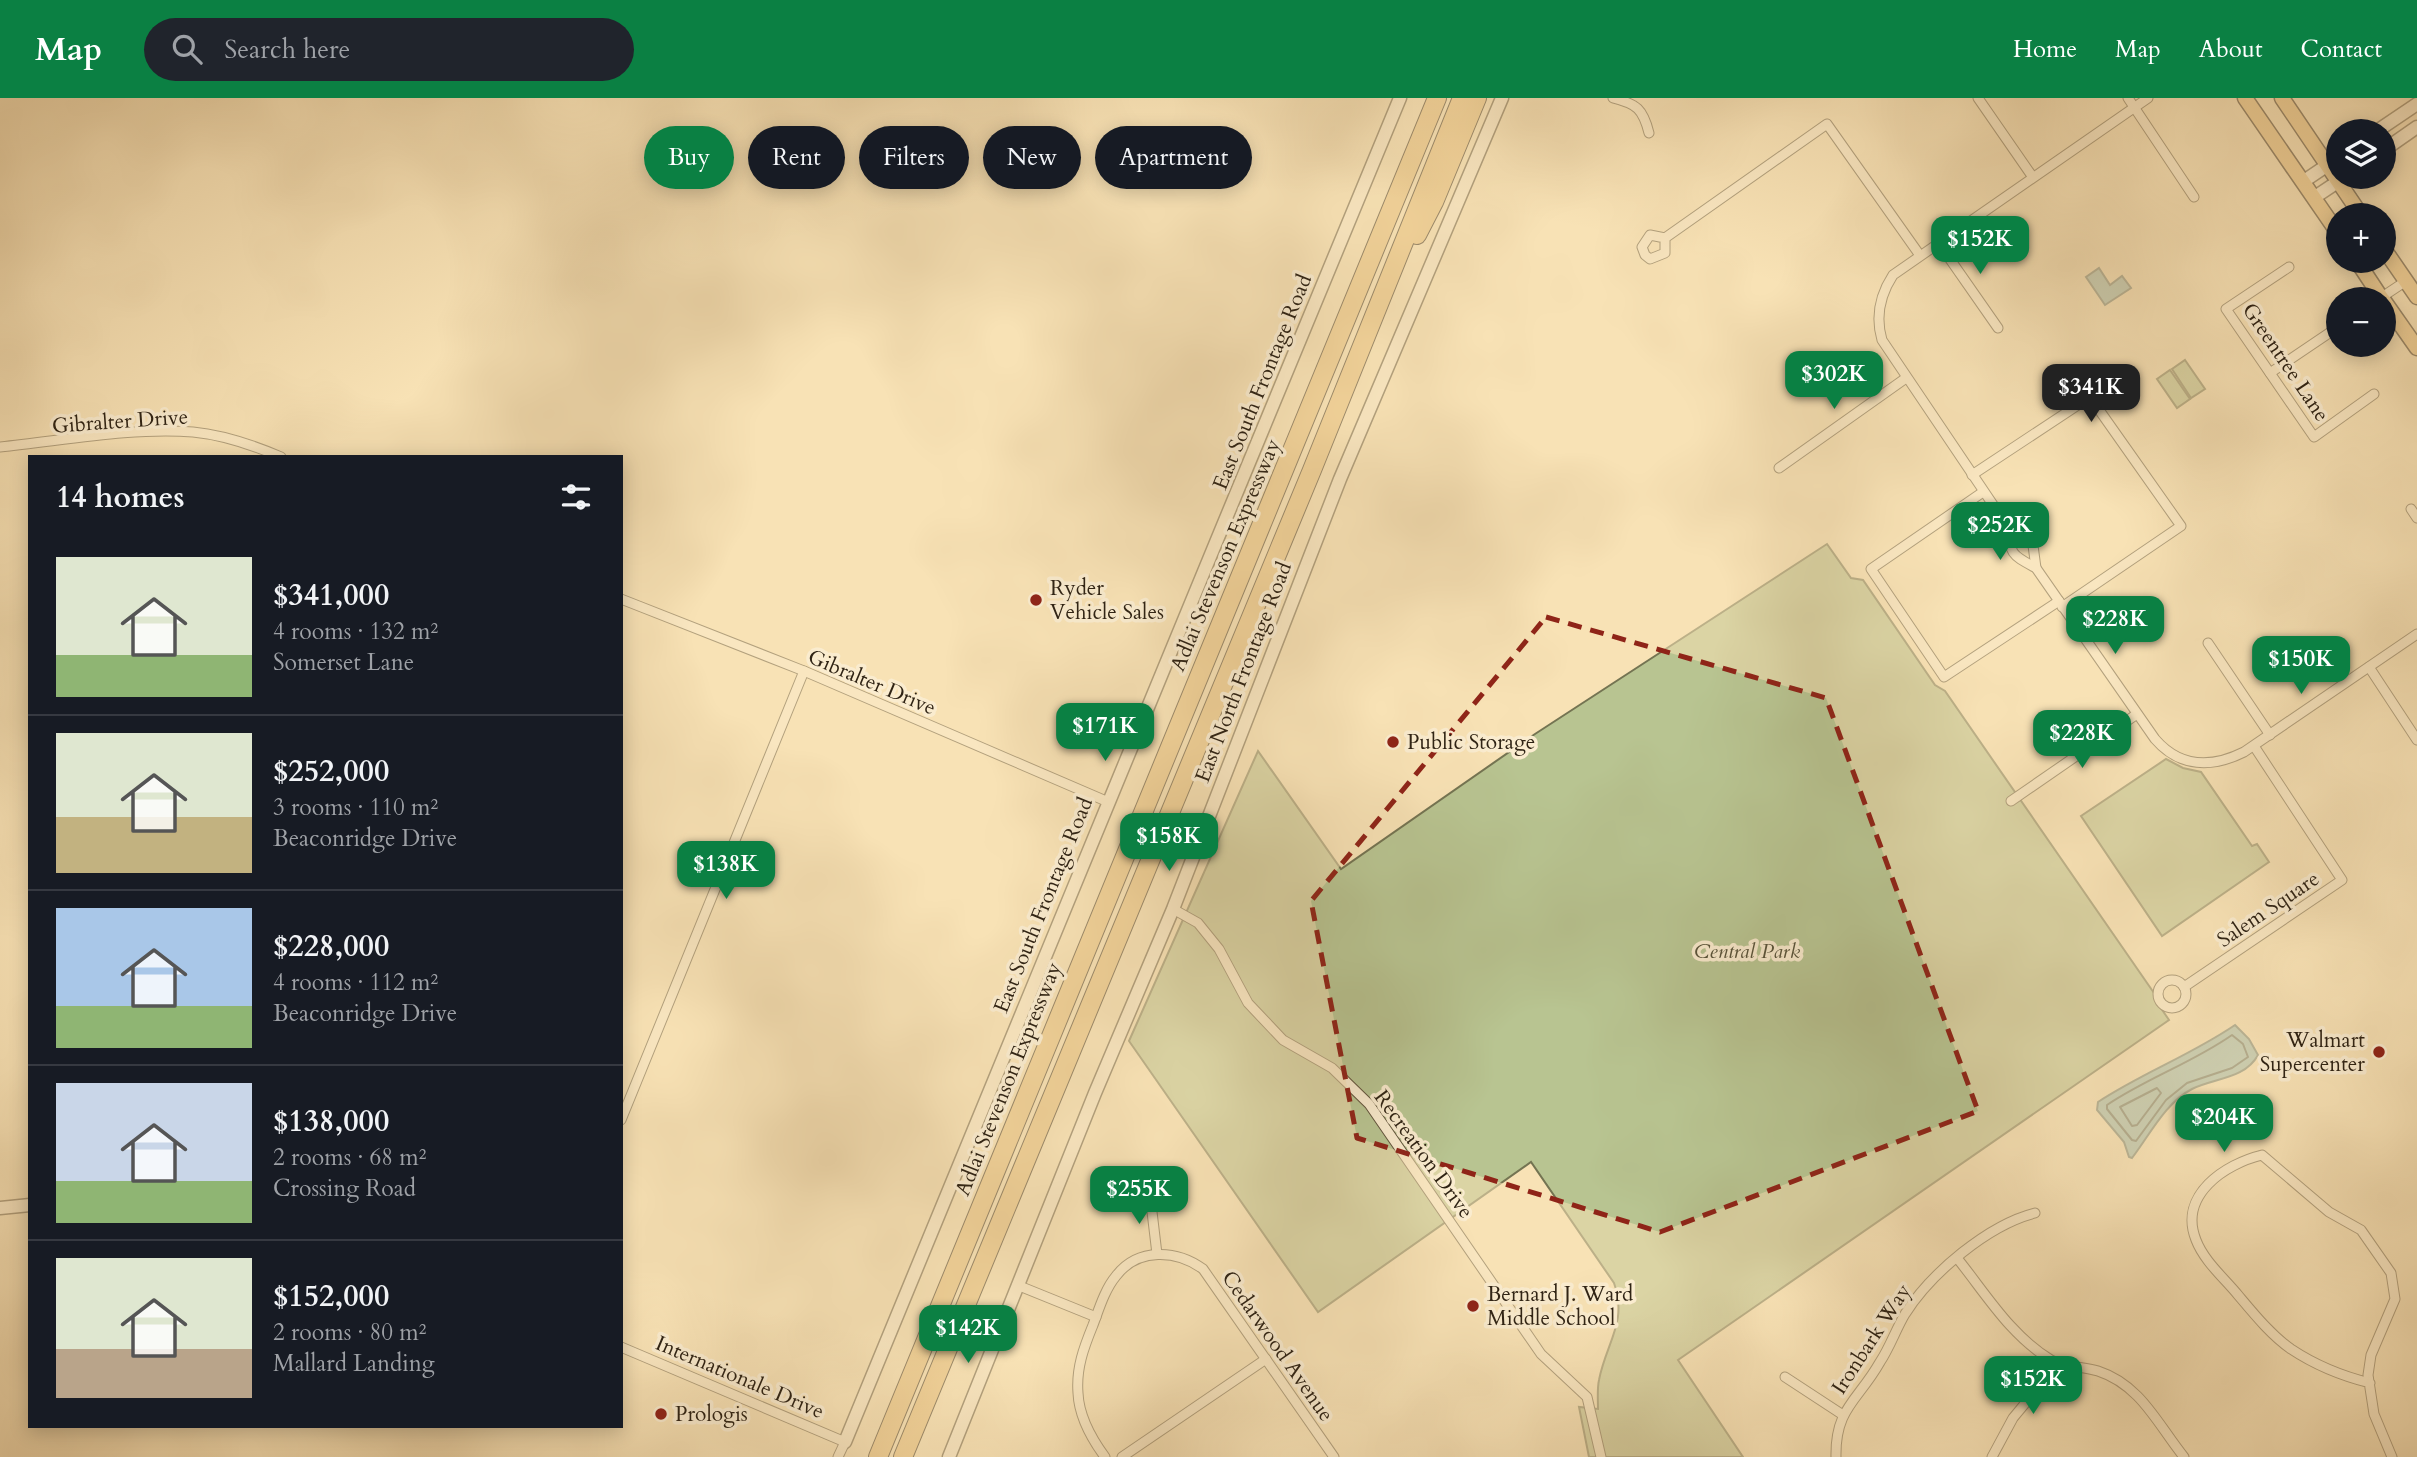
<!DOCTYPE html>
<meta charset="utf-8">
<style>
body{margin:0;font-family:Cardo,serif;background:#20242c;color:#f1f3f6;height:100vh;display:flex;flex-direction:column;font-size:26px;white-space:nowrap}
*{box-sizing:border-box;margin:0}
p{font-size:23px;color:#9ea1a6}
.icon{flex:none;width:38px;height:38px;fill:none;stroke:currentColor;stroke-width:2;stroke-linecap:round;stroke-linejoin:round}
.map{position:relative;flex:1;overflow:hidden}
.drawer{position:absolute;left:28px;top:357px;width:595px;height:973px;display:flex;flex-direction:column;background:#171b24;border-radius:0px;box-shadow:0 4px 18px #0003}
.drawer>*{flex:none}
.guide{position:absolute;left:644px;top:28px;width:665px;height:63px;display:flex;gap:14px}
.controls{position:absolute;left:2326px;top:21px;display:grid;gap:14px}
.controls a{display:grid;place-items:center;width:70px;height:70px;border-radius:50%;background:#171b24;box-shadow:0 4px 18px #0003;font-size:35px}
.price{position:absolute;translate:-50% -60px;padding:0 16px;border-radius:14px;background:#0b8043;color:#fff;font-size:23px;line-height:46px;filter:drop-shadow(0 2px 4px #0008)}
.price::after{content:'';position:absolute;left:50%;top:42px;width:21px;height:16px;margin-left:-10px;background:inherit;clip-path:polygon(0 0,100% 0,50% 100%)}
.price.selected{background:#222;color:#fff}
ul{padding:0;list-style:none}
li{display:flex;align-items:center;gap:21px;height:175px;padding:0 28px}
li+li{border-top:2px solid #363941}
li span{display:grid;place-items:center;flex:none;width:196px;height:140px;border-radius:0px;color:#555}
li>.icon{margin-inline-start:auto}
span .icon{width:84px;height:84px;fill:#fffc;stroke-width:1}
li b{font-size:30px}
h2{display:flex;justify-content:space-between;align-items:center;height:84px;padding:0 28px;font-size:30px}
.tag{padding:0 24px;border-radius:32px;background:#171b24;box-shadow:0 4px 18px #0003;font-size:24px;line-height:63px}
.tag.selected{background:#0b8043;color:#fff}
header{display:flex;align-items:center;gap:42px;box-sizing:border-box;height:98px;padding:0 35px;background:#0b8043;color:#fff}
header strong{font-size:33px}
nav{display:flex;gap:38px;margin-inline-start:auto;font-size:24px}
.search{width:490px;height:63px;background:#20242c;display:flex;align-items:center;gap:18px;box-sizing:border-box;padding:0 24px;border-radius:38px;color:#9ea1a6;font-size:26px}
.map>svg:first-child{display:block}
</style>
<header>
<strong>Map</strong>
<div class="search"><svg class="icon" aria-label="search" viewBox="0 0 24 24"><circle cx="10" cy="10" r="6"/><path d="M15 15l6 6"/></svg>Search here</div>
<nav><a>Home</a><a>Map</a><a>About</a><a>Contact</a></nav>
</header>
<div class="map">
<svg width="2417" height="1359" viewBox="0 0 2417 1359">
<rect width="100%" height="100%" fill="#f8e2b5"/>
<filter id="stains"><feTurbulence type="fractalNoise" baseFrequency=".00286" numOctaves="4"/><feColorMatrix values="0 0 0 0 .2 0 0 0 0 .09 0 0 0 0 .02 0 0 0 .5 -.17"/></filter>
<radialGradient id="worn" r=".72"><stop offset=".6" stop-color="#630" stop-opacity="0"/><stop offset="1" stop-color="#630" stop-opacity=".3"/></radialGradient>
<g fill="#b8c491" stroke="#747452" stroke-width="2">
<polygon points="2185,262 2205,291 2191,300 2172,271"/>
<polygon points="2170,272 2190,301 2177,310 2157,281"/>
<path d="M1827 446 1851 480 1863 482 1935 587 1945 593 2154 895V900L2169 922 1678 1262 1743 1359H1589L1579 1309 1598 1311C1598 1302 1597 1291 1599 1282 1606 1245 1628 1224 1614 1185L1531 1064 1318 1214 1129 943 1258 653 1341 771 1535 636Z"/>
<polygon points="2166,661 2183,670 2201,674 2252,748 2257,746 2269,764 2162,838 2081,718"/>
</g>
<g fill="#9dbdb1" stroke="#717f72" stroke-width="2">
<polygon points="2099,170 2110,187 2122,178 2131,190 2105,207 2086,179"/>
<path d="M2235 927 2249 941 2258 957C2245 981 2214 980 2192 991 2166 1004 2149 1038 2132 1060L2129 1059 2124 1044 2097 1012 2098 1004C2142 975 2191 957 2235 927Z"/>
</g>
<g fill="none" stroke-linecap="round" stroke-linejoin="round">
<g stroke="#667062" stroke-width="2">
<path d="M2232 937 2243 946 2248 959 2232 970 2187 985 2166 1002 2136 1043 2132 1042 2107 1011V1007C2147 980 2192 965 2232 937Z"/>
<polygon points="2157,990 2161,995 2137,1027 2132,1028 2120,1009"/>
</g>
<g stroke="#61533c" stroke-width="11">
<g id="minor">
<path d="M1613 0C1637 6 1643 11 1649 35"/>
<polyline points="1978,0 2032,78"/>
<polyline points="2128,0 2194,99"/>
<path d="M2148 0 1893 177C1880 197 1875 218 1882 242L2008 429C2010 457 2012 457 2036 470L2155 641C2180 670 2212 670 2244 654L2417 536"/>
<polyline points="1665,140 1665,155 1650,161 1645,157 1642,149 1650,137 1665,140 1827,26 1919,156"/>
<polyline points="1938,144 1998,230"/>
<polyline points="2289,169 2226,211 2314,339 2374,296"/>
<polyline points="2379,201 2406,183"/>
<polyline points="2270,275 2338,229"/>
<path d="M0 349C61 343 132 329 193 334 224 337 253 347 281 359"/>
<polyline points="1779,370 1906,280"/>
<polyline points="1972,377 2090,299 2181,428 2062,509"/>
<polyline points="1983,394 1871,471 1944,579 2059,503"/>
<polyline points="2411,411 2417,420"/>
<polyline points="2008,429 2032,440 2036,470"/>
<polyline points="621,501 804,573 1106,703"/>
<polyline points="2208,545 2270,637"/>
<polyline points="2369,569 2417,642"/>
<polyline points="2011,703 2137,616"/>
<polyline points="1173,811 1198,825 1219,851 1248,905 1283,942 1332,970 1369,1006 1541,1256 1587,1299 1601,1359"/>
<circle cx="2172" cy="896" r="14"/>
<polyline points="2184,889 2342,782 2254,648"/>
<polyline points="621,1022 804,573"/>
<polyline points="1150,1097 1157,1156"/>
<path d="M1957 1160C1986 1196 2010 1237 2051 1262 2064 1270 2083 1268 2098 1273 2141 1287 2158 1327 2184 1359"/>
<polyline points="1017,1187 1096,1219"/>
<polyline points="621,1249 845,1344 838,1359"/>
<polyline points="1785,1279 1843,1317"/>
<path d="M2370 1285C2342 1278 2315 1267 2291 1251 2271 1237 2254 1216 2238 1197 2224 1180 2204 1163 2196 1142 2178 1097 2225 1066 2262 1057L2329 1114 2361 1132 2391 1175 2395 1201 2371 1257 2368 1277 2374 1316 2392 1359"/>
<path d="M1105 1359C1091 1340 1079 1319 1078 1295 1076 1270 1084 1249 1093 1227 1099 1211 1105 1191 1116 1178 1138 1149 1177 1152 1203 1171L1334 1359"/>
<polyline points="1122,1359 1266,1261"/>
<path d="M1836 1359C1835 1310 1858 1303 1880 1264 1890 1249 1896 1231 1905 1216 1931 1175 1988 1127 2035 1115"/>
<polyline points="1992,1359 2013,1320 2042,1285 2054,1264"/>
</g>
</g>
<g stroke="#61533c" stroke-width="15">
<g id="tertiary">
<polyline points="2377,33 2417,6"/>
<polyline points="2384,52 2417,29"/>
<polyline points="2304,83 2338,60"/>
<polyline points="2315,99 2345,79"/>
<polyline points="0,1110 30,1107"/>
<path d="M845 1344C1028 895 1215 448 1400 0"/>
<polyline points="949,1359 1095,995 1173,811 1340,381 1502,0"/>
</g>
</g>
<g stroke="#2f2314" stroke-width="17">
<g id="primary">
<polyline points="2245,0 2338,135"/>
<polyline points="2282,0 2361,117"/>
<polyline points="2384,151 2417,199"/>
<polyline points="2357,163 2382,201"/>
<polyline points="2384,203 2417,250"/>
</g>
</g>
<g stroke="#2f2314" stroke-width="20">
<g id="motorway">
<polyline points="1417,137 1434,104 1477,0"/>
<polyline points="878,1359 1437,0"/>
<polyline points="903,1359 1312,372 1462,0"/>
</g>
</g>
<use href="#minor" stroke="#faeccf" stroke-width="9"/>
<use href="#tertiary" stroke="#faeccf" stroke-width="12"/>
<use href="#primary" stroke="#ecc17a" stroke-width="14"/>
<use href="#motorway" stroke="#ecc17a" stroke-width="18"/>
</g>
<path d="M0 0H2417V1359H0ZM1546 519 1826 600 1978 1013 1660 1134 1357 1040 1311 803Z" fill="#f8e2b5" fill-opacity=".55" fill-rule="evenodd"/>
<path fill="none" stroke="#8f2418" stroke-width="5" stroke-dasharray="14 9" stroke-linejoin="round" d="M1546 519 1826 600 1978 1013 1660 1134 1357 1040 1311 803Z"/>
<g fill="#8f2418" stroke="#faeccf" stroke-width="2.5">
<circle cx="1036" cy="502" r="7"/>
<circle cx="1393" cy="644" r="7"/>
<circle cx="2379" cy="954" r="7"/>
<circle cx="1473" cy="1208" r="7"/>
<circle cx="661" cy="1316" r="7"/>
</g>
<g text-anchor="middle" stroke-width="7" stroke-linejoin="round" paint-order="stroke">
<g font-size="21" fill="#2f2314" stroke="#faeccf">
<text transform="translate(2286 264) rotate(56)" y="7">Greentree Lane</text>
<text transform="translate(1262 284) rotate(-68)" y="7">East South Frontage Road</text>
<text transform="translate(120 323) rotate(-4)" y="7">Gibralter Drive</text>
<text transform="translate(1225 457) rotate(-67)" y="7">Adlai Stevenson Expressway</text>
<text transform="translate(1243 574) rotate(-69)" y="7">East North Frontage Road</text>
<text transform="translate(872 584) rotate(23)" y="7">Gibralter Drive</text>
<text transform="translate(1043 807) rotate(-68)" y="7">East South Frontage Road</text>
<text transform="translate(2268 811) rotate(-34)" y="7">Salem Square</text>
<text transform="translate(1008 981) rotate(-68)" y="7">Adlai Stevenson Expressway</text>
<text transform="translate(1424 1056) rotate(54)" y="7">Recreation Drive</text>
<text transform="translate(1871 1241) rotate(-57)" y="7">Ironbark Way</text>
<text transform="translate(1278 1248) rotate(55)" y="7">Cedarwood Avenue</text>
<text transform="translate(740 1279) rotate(23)" y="7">Internationale Drive</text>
</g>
<g font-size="21" fill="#2f2314" stroke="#faeccf" text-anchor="start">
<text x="1050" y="497">Ryder<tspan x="1050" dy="24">Vehicle Sales</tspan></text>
<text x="1407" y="651">Public Storage</text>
<text x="2365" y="949" text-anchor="end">Walmart<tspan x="2365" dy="24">Supercenter</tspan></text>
<text x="1487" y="1203">Bernard J. Ward<tspan x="1487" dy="24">Middle School</tspan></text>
<text x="675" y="1323">Prologis</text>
</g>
<g font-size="21" font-style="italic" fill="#58533a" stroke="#faeccf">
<text x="1747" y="860">Central Park</text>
</g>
</g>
<rect width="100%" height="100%" filter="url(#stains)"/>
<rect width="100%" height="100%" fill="url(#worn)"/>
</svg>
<div class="controls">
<a><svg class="icon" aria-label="layers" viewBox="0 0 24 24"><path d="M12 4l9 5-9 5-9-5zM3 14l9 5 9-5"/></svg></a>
<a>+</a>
<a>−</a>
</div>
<b class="price" style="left:1980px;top:178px">$152K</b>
<b class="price" style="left:1834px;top:313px">$302K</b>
<b class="price selected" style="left:2091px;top:326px">$341K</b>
<b class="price" style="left:2000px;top:464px">$252K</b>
<b class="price" style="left:2115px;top:558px">$228K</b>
<b class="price" style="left:2301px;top:598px">$150K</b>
<b class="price" style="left:1105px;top:665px">$171K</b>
<b class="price" style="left:2082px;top:672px">$228K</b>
<b class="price" style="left:1169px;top:775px">$158K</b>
<b class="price" style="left:726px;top:803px">$138K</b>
<b class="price" style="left:2224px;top:1056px">$204K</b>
<b class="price" style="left:1139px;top:1128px">$255K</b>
<b class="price" style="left:968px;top:1267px">$142K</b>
<b class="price" style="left:2033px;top:1318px">$152K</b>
<div class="guide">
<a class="tag selected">Buy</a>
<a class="tag">Rent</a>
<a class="tag">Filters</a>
<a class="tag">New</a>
<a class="tag">Apartment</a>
</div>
<section class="drawer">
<h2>14 homes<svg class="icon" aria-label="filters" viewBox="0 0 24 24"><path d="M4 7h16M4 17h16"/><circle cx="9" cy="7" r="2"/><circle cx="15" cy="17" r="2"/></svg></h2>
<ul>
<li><span style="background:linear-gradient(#dfe7d0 70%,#8fb573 0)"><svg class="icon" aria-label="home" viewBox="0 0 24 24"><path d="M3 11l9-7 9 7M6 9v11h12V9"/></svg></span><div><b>$341,000</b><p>4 rooms · 132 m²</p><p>Somerset Lane</p></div></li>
<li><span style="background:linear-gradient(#dfe7d0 60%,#c2b280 0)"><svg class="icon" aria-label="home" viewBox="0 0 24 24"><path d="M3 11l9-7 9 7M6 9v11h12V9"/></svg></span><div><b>$252,000</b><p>3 rooms · 110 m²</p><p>Beaconridge Drive</p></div></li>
<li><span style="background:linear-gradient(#a9c7e8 70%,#8fb573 0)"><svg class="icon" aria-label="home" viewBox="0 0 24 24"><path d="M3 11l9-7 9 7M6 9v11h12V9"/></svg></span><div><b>$228,000</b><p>4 rooms · 112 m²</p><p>Beaconridge Drive</p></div></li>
<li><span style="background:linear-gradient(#c9d6e8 70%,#8fb573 0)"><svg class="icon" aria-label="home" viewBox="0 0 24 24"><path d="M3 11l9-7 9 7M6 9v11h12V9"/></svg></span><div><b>$138,000</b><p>2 rooms · 68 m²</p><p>Crossing Road</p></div></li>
<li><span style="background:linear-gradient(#dfe7d0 65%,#b9a48a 0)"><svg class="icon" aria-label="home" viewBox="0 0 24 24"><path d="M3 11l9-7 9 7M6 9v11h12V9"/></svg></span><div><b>$152,000</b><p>2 rooms · 80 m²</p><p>Mallard Landing</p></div></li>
</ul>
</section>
</div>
